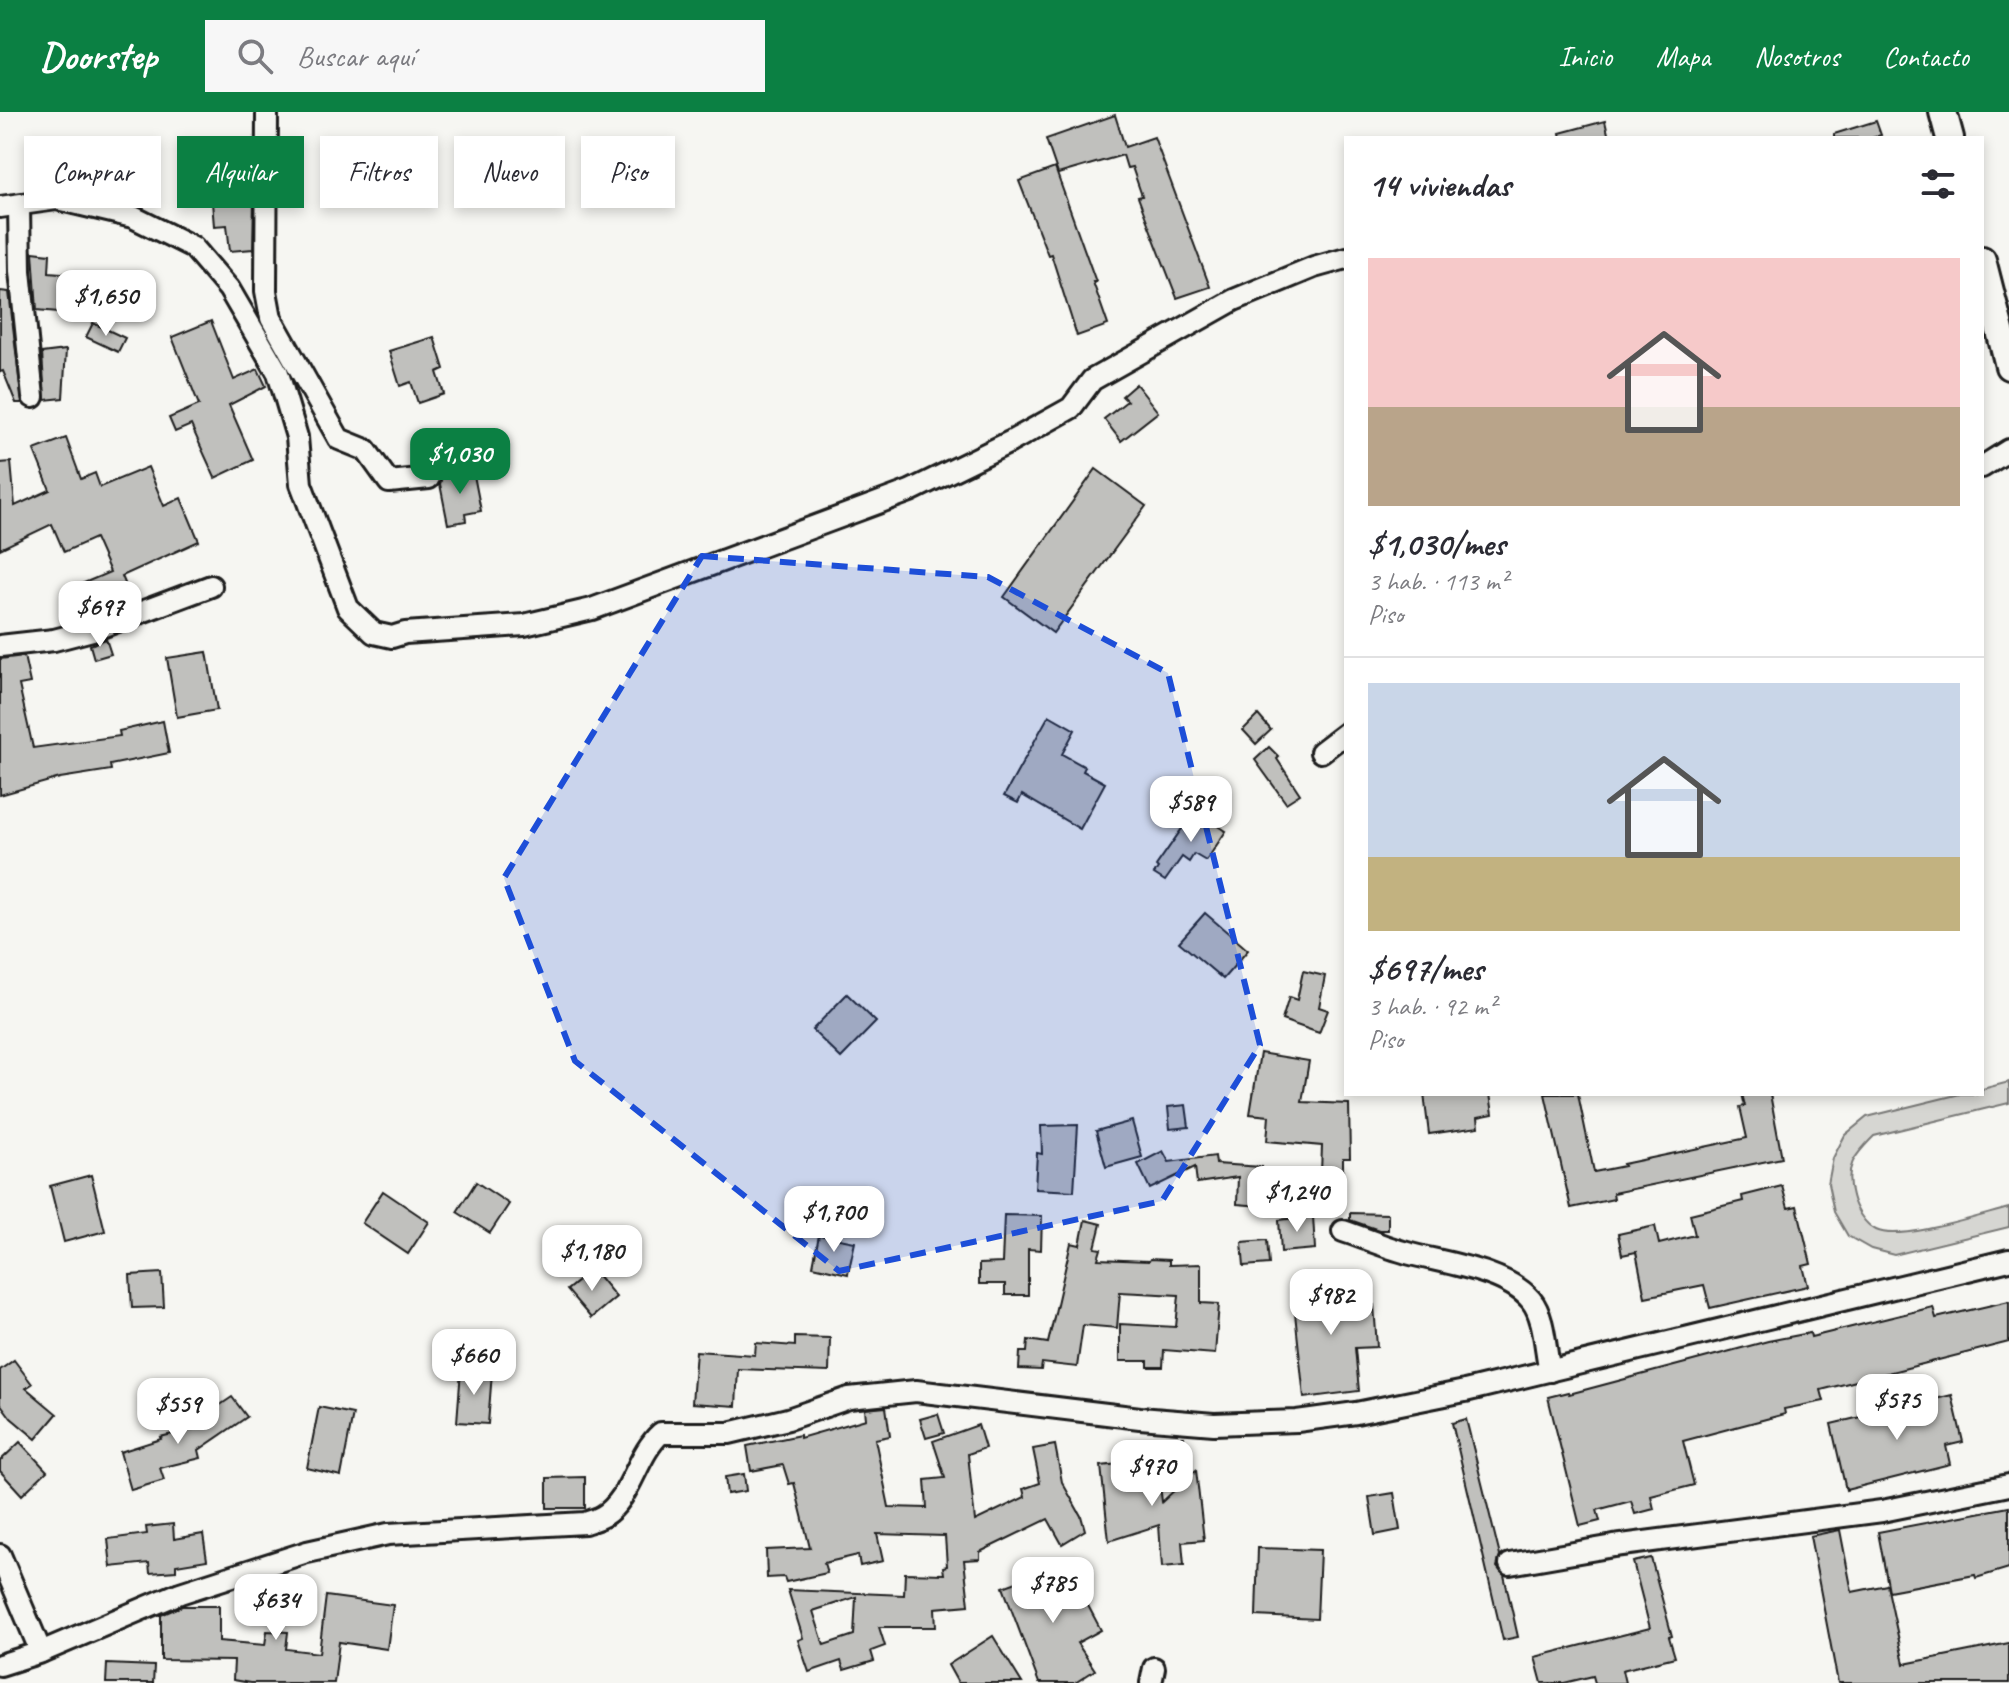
<!DOCTYPE html>
<html lang="es">
<meta charset="utf-8">
<style>
body{margin:0;font-family:Caveat,sans-serif;background:#f7f7f7;color:#2b2b33;height:100vh;display:flex;flex-direction:column;font-size:30px;white-space:nowrap}
*{box-sizing:border-box;margin:0}
p{font-size:26px;color:#7c7c81}
.icon{flex:none;width:44px;height:44px;fill:none;stroke:currentColor;stroke-width:2;stroke-linecap:round;stroke-linejoin:round}
.map{position:relative;flex:1;overflow:hidden}
.sheet{position:absolute;left:1344px;top:24px;width:640px;height:960px;display:flex;flex-direction:column;background:#fff;border-radius:0px;box-shadow:0 4px 12px #0003}
.sheet>*{flex:none}
.guide{position:absolute;left:24px;top:24px;width:760px;height:72px;display:flex;gap:16px}
.price{position:absolute;translate:-50% -68px;padding:0 18px;border-radius:16px;background:#fff;color:#222;font-size:26px;line-height:52px;filter:drop-shadow(0 2px 4px #0008)}
.price::after{content:'';position:absolute;left:50%;top:48px;width:24px;height:18px;margin-left:-12px;background:inherit;clip-path:polygon(0 0,100% 0,50% 100%)}
.price.on{background:#0b8043;color:#fff}
ul{padding:0;list-style:none}
li{display:grid;align-content:center;gap:16px;height:424px;padding:0 24px}
li+li{border-top:2px solid #e1e1e2}
li span{display:grid;place-items:center;height:248px;border-radius:0px;color:#555}
li>.icon{margin-inline-start:auto}
span .icon{width:144px;height:144px;fill:#fffc;stroke-width:1}
li b{font-size:34px}
h2{display:flex;justify-content:space-between;align-items:center;height:96px;padding:0 24px;font-size:34px}
.pill{padding:0 28px;border-radius:0px;background:#fff;box-shadow:0 4px 12px #0003;font-size:28px;line-height:72px}
.pill.on{background:#0b8043;color:#fff}
header{display:flex;align-items:center;gap:48px;box-sizing:border-box;height:112px;padding:0 40px;background:#0b8043;color:#fff}
header strong{font-size:38px}
nav{display:flex;gap:44px;margin-inline-start:auto;font-size:28px}
.search{width:560px;height:72px;background:#f7f7f7;display:flex;align-items:center;gap:20px;box-sizing:border-box;padding:0 28px;border-radius:0px;color:#7c7c81;font-size:30px}
.map>svg:first-child{display:block}
</style>
<header>
<strong>Doorstep</strong>
<div class="search"><svg class="icon" aria-label="search" viewBox="0 0 24 24"><circle cx="10" cy="10" r="6"/><path d="M15 15l6 6"/></svg>Buscar aquí</div>
<nav><a>Inicio</a><a>Mapa</a><a>Nosotros</a><a>Contacto</a></nav>
</header>
<div class="map">
<svg width="2009" height="1571" viewBox="0 0 2009 1571">
<rect width="100%" height="100%" fill="#f6f6f2"/>
<filter id="ink" filterUnits="userSpaceOnUse"><feTurbulence type="fractalNoise" baseFrequency=".0125" numOctaves="2"/><feDisplacementMap in="SourceGraphic" scale="16" xChannelSelector="R" yChannelSelector="G"/><feConvolveMatrix kernelMatrix="1 2 1 2 8 2 1 2 1" color-interpolation-filters="sRGB"/></filter>
<g filter="url(#ink)">
<path fill="#d6d6d2" stroke="#797977" stroke-width="2" d="M2009 970V991L1874 1024C1854 1044 1844 1055 1852 1084 1855 1096 1864 1112 1876 1118 1900 1130 1981 1103 2009 1096V1115L1894 1143 1871 1137 1848 1124 1834 1100 1828 1072 1833 1046 1845 1023 1867 1005 1960 982H1982V977Z"/>
<g fill="#c0c0bd" stroke="#1c1c1c" stroke-width="2" fill-rule="evenodd">
<polygon points="1115,3 1125,35 1154,25 1210,175 1177,186 1144,101 1138,85 1142,84 1132,55 1127,56 1123,43 1058,62 1046,27"/>
<polygon points="1605,9 1609,26 1561,26 1560,21"/>
<polygon points="1876,9 1881,23 1872,26 1834,26 1834,22"/>
<polygon points="1055,56 1096,170 1093,170 1108,213 1077,224 1051,142 1048,143 1019,69"/>
<polygon points="254,86 253,137 230,139 227,113 214,114 212,90"/>
<polygon points="33,140 50,142 49,160 72,162 69,201 37,198"/>
<polygon points="0,179 9,180 22,291 16,291 3,259 0,260"/>
<polygon points="211,209 234,268 258,257 266,274 229,293 253,348 215,366 191,313 175,320 169,306 199,293 172,225"/>
<polygon points="93,211 125,226 118,240 86,225"/>
<polygon points="434,225 444,257 437,260 444,282 418,291 411,270 400,274 389,239"/>
<polygon points="66,238 63,286 45,288 42,241"/>
<polygon points="1136,272 1158,300 1121,329 1104,307 1127,289 1122,284"/>
<polygon points="66,326 81,367 95,361 100,375 148,355 164,394 181,386 199,429 122,464 129,481 75,504 65,479 110,460 95,426 64,440 52,412 0,437 0,351 11,350 15,394 50,378 34,338"/>
<polygon points="1096,357 1146,394 1053,521 1004,485"/>
<polygon points="473,358 481,399 465,402 466,409 448,412 440,372 442,364"/>
<polygon points="106,527 111,542 94,547 90,533"/>
<polygon points="207,540 217,598 177,605 167,546"/>
<polygon points="24,544 30,571 19,573 33,636 120,624 119,619 163,609 169,641 110,653 111,658 60,666 0,683 0,547"/>
<polygon points="1049,603 1075,618 1062,642 1085,655 1083,659 1105,671 1080,717 1022,683 1018,691 1004,684"/>
<polygon points="1258,603 1271,618 1256,632 1243,618"/>
<polygon points="1269,635 1279,645 1277,647 1300,682 1286,691 1255,648"/>
<polygon points="1195,698 1226,719 1206,749 1194,742 1189,750 1182,745 1165,769 1154,762 1158,756 1156,754"/>
<polygon points="1205,801 1248,838 1223,867 1179,830"/>
<polygon points="1303,859 1325,864 1319,895 1328,898 1319,921 1282,908 1289,885 1297,888"/>
<polygon points="847,882 876,910 841,946 812,918"/>
<polygon points="1260,941 1309,949 1302,990 1349,992 1350,1046 1343,1046 1343,1062 1321,1061 1322,1034 1267,1029 1269,1004 1250,1002"/>
<polygon points="1424,982 1490,982 1493,1002 1478,1005 1479,1015 1429,1022"/>
<polygon points="1545,982 1578,982 1594,1060 1624,1054 1623,1052 1747,1026 1740,995 1745,994 1742,982 1770,982 1782,1046 1613,1081 1614,1087 1571,1096"/>
<polygon points="1186,993 1189,1015 1170,1017 1168,995"/>
<polygon points="1132,1009 1142,1045 1106,1055 1096,1019"/>
<polygon points="1078,1013 1074,1079 1035,1077 1037,1041 1042,1042 1041,1014"/>
<polygon points="1163,1039 1169,1050 1215,1044 1216,1052 1262,1055 1261,1094 1237,1092 1238,1065 1197,1071 1195,1055 1150,1077 1138,1052"/>
<polygon points="91,1063 105,1119 64,1130 50,1074"/>
<polygon points="476,1070 509,1092 490,1121 457,1100"/>
<polygon points="1782,1074 1788,1096 1797,1094 1811,1152 1803,1154 1808,1174 1710,1196 1704,1173 1645,1185 1636,1140 1622,1143 1618,1122 1655,1114 1659,1132 1695,1123 1690,1102 1743,1089 1742,1084"/>
<polygon points="1307,1078 1325,1079 1324,1096 1306,1095"/>
<polygon points="383,1079 429,1110 408,1142 362,1111"/>
<polygon points="1350,1101 1388,1102 1388,1118 1379,1118 1350,1108"/>
<polygon points="1004,1103 1042,1104 1041,1138 1028,1137 1028,1183 1005,1183 1005,1172 979,1172 979,1152 1002,1151"/>
<polygon points="1313,1104 1315,1137 1281,1140 1279,1108"/>
<polygon points="1085,1108 1101,1112 1095,1136 1101,1137 1098,1147 1149,1149 1150,1147 1169,1148 1169,1153 1201,1152 1201,1191 1219,1192 1215,1242 1164,1238 1163,1255 1148,1255 1148,1249 1120,1249 1120,1212 1176,1215 1179,1183 1120,1180 1117,1216 1083,1213 1077,1255 1042,1251 1041,1258 1019,1257 1020,1240 1027,1240 1028,1228 1048,1231 1071,1131 1080,1133"/>
<polygon points="819,1123 855,1130 848,1162 813,1154"/>
<polygon points="1267,1128 1269,1152 1244,1154 1242,1130"/>
<polygon points="593,1157 616,1185 591,1206 567,1178"/>
<polygon points="162,1161 164,1195 132,1196 130,1163"/>
<polygon points="1350,1169 1351,1194 1374,1193 1377,1235 1355,1236 1359,1279 1304,1286 1292,1173"/>
<polygon points="2009,1189 2009,1230 1821,1278 1824,1289 1784,1297 1785,1302 1683,1329 1694,1373 1651,1384 1654,1397 1635,1402 1631,1389 1597,1398 1600,1409 1580,1414 1548,1285 1568,1280 1569,1282 1768,1229 1810,1221 1811,1225 1933,1195 1936,1206"/>
<polygon points="795,1225 830,1226 829,1260 738,1257 736,1294 692,1291 696,1239 755,1243 756,1231 795,1234"/>
<polygon points="14,1248 32,1272 26,1276 57,1302 36,1327 11,1306 0,1291 0,1258"/>
<polygon points="461,1258 492,1260 488,1312 457,1310"/>
<polygon points="1952,1283 1963,1330 1946,1334 1950,1352 1846,1378 1831,1312"/>
<polygon points="232,1285 247,1305 199,1338 201,1346 160,1356 164,1368 131,1378 120,1340 161,1327 160,1325 210,1313 204,1304"/>
<polygon points="319,1295 353,1302 341,1364 307,1356"/>
<path d="M886 1295 890 1324 875 1327 889 1395 927 1396 925 1368 945 1366 933 1329 978 1313 985 1336 968 1342 975 1409 1025 1385 1023 1377 1040 1371 1033 1337 1055 1333 1062 1370 1081 1404 1085 1418 1062 1432 1048 1407 980 1440V1447L964 1448 969 1493 935 1496 936 1515H879L885 1534 871 1539 874 1549 844 1558 841 1549 809 1560 798 1528 803 1526 788 1478 904 1483 905 1461 944 1462 943 1455 947 1454 945 1424 877 1422 883 1449 860 1454 858 1443 824 1451 827 1461 786 1470 784 1465 767 1466 766 1438 810 1436 794 1371 789 1372 783 1353 751 1359 747 1334 800 1323V1326L866 1307 865 1297ZM856 1485 854 1523 824 1533 813 1499Z"/>
<polygon points="938,1302 944,1321 926,1326 920,1307"/>
<polygon points="1466,1307 1500,1444 1497,1455 1504,1463 1518,1525 1503,1528 1452,1311"/>
<rect x="1164" y="1325" width="20" height="19"/>
<polygon points="20,1330 47,1359 22,1383 0,1359 0,1349"/>
<polygon points="1157,1348 1162,1390 1196,1358 1204,1428 1182,1430 1184,1453 1162,1455 1159,1413 1109,1429 1101,1354"/>
<polygon points="744,1362 746,1379 727,1382 725,1365"/>
<polygon points="585,1365 585,1396 547,1396 547,1366"/>
<polygon points="1394,1381 1400,1418 1375,1423 1369,1385"/>
<polygon points="2009,1395 2009,1456 1976,1466 1975,1463 1889,1479 1878,1420"/>
<polygon points="173,1412 174,1427 203,1422 207,1448 176,1453 176,1459 150,1461 149,1451 111,1455 108,1427 147,1422 146,1415"/>
<polygon points="1840,1418 1852,1480 1887,1473 1904,1552 2009,1531 2009,1571 1838,1571 1810,1424"/>
<polygon points="1258,1436 1320,1438 1317,1507 1256,1504"/>
<polygon points="1651,1446 1672,1524 1669,1525 1675,1545 1622,1558 1625,1571 1595,1571 1593,1564 1564,1571 1542,1571 1535,1545 1650,1516 1633,1450"/>
<polygon points="1061,1447 1075,1475 1040,1484 1084,1486 1101,1518 1077,1531 1095,1558 1075,1571 1039,1571 1003,1475 1046,1459 1044,1456"/>
<polygon points="326,1484 393,1493 387,1537 339,1530 334,1571 250,1571 233,1568 234,1549 161,1548 161,1503 182,1494 219,1494 219,1529 265,1533 267,1519 288,1520 286,1537 319,1541"/>
<polygon points="993,1524 1022,1571 958,1571 948,1553"/>
<polygon points="107,1552 154,1554 153,1571 106,1571"/>
</g>
<g fill="none" stroke-linecap="round" stroke-linejoin="round">
<g stroke="#1c1c1c" stroke-width="26">
<g id="minor">
<polyline points="267,0 266,179 271,206 339,327 366,338 389,370 429,366"/>
<polyline points="19,94 20,159 33,285"/>
<polyline points="0,95 57,87 133,105 193,135 229,177 278,261 297,325 301,372 348,496 374,521 392,525 405,521 524,513 592,497 910,379 1010,330 1071,296 1092,268 1234,188 1314,155 1346,146"/>
<polyline points="1982,355 2009,338"/>
<polyline points="0,534 54,528 96,517 211,474"/>
<polyline points="1321,640 1346,621"/>
<path d="M1343 1119C1364 1126 1385 1135 1407 1141 1443 1151 1506 1158 1531 1188 1545 1205 1545 1238 1550 1259"/>
<polyline points="0,1443 41,1540"/>
<polyline points="1510,1452 1614,1434 1882,1399 2009,1373"/>
<path d="M0 1553 41 1540 180 1481 307 1440 388 1422 585 1411C591 1409 598 1407 603 1404 632 1386 636 1343 661 1321H729L788 1307 849 1286 916 1279 1140 1306 1214 1312 1297 1309 1356 1301 1465 1279 2009 1148"/>
<polyline points="1151,1571 1154,1556"/>
</g>
</g>
<g stroke="#1c1c1c" stroke-width="32">
<g id="major">
<polyline points="1943,0 1950,26"/>
<polyline points="1982,148 2009,254"/>
</g>
</g>
<use href="#minor" stroke="#f6f6f2" stroke-width="20"/>
<use href="#major" stroke="#f6f6f2" stroke-width="26"/>
</g>
</g>
<path fill="#1d4ed8" fill-opacity="0.2" stroke="#1d4ed8" stroke-width="6" stroke-dasharray="16 10" stroke-linejoin="round" d="M702 444 988 465 1168 561 1260 933 1162 1089 839 1159 575 949 504 766Z"/>
</svg>
<b class="price" style="left:106px;top:226px">$1,650</b>
<b class="price on" style="left:460px;top:384px">$1,030</b>
<b class="price" style="left:100px;top:537px">$697</b>
<b class="price" style="left:1191px;top:732px">$589</b>
<b class="price" style="left:1297px;top:1122px">$1,240</b>
<b class="price" style="left:834px;top:1142px">$1,700</b>
<b class="price" style="left:592px;top:1181px">$1,180</b>
<b class="price" style="left:1331px;top:1225px">$982</b>
<b class="price" style="left:474px;top:1285px">$660</b>
<b class="price" style="left:1897px;top:1330px">$575</b>
<b class="price" style="left:178px;top:1334px">$559</b>
<b class="price" style="left:1152px;top:1396px">$970</b>
<b class="price" style="left:1053px;top:1513px">$785</b>
<b class="price" style="left:276px;top:1530px">$634</b>
<div class="guide">
<a class="pill">Comprar</a>
<a class="pill on">Alquilar</a>
<a class="pill">Filtros</a>
<a class="pill">Nuevo</a>
<a class="pill">Piso</a>
</div>
<section class="sheet">
<h2>14 viviendas<svg class="icon" aria-label="filters" viewBox="0 0 24 24"><path d="M4 7h16M4 17h16"/><circle cx="9" cy="7" r="2"/><circle cx="15" cy="17" r="2"/></svg></h2>
<ul>
<li><span style="background:linear-gradient(#f6c9c9 60%,#b9a48a 0)"><svg class="icon" aria-label="home" viewBox="0 0 24 24"><path d="M3 11l9-7 9 7M6 9v11h12V9"/></svg></span><div><b>$1,030/mes</b><p>3 hab. · 113 m²</p><p>Piso</p></div></li>
<li><span style="background:linear-gradient(#c9d6e8 70%,#c2b280 0)"><svg class="icon" aria-label="home" viewBox="0 0 24 24"><path d="M3 11l9-7 9 7M6 9v11h12V9"/></svg></span><div><b>$697/mes</b><p>3 hab. · 92 m²</p><p>Piso</p></div></li>
</ul>
</section>
</div>
